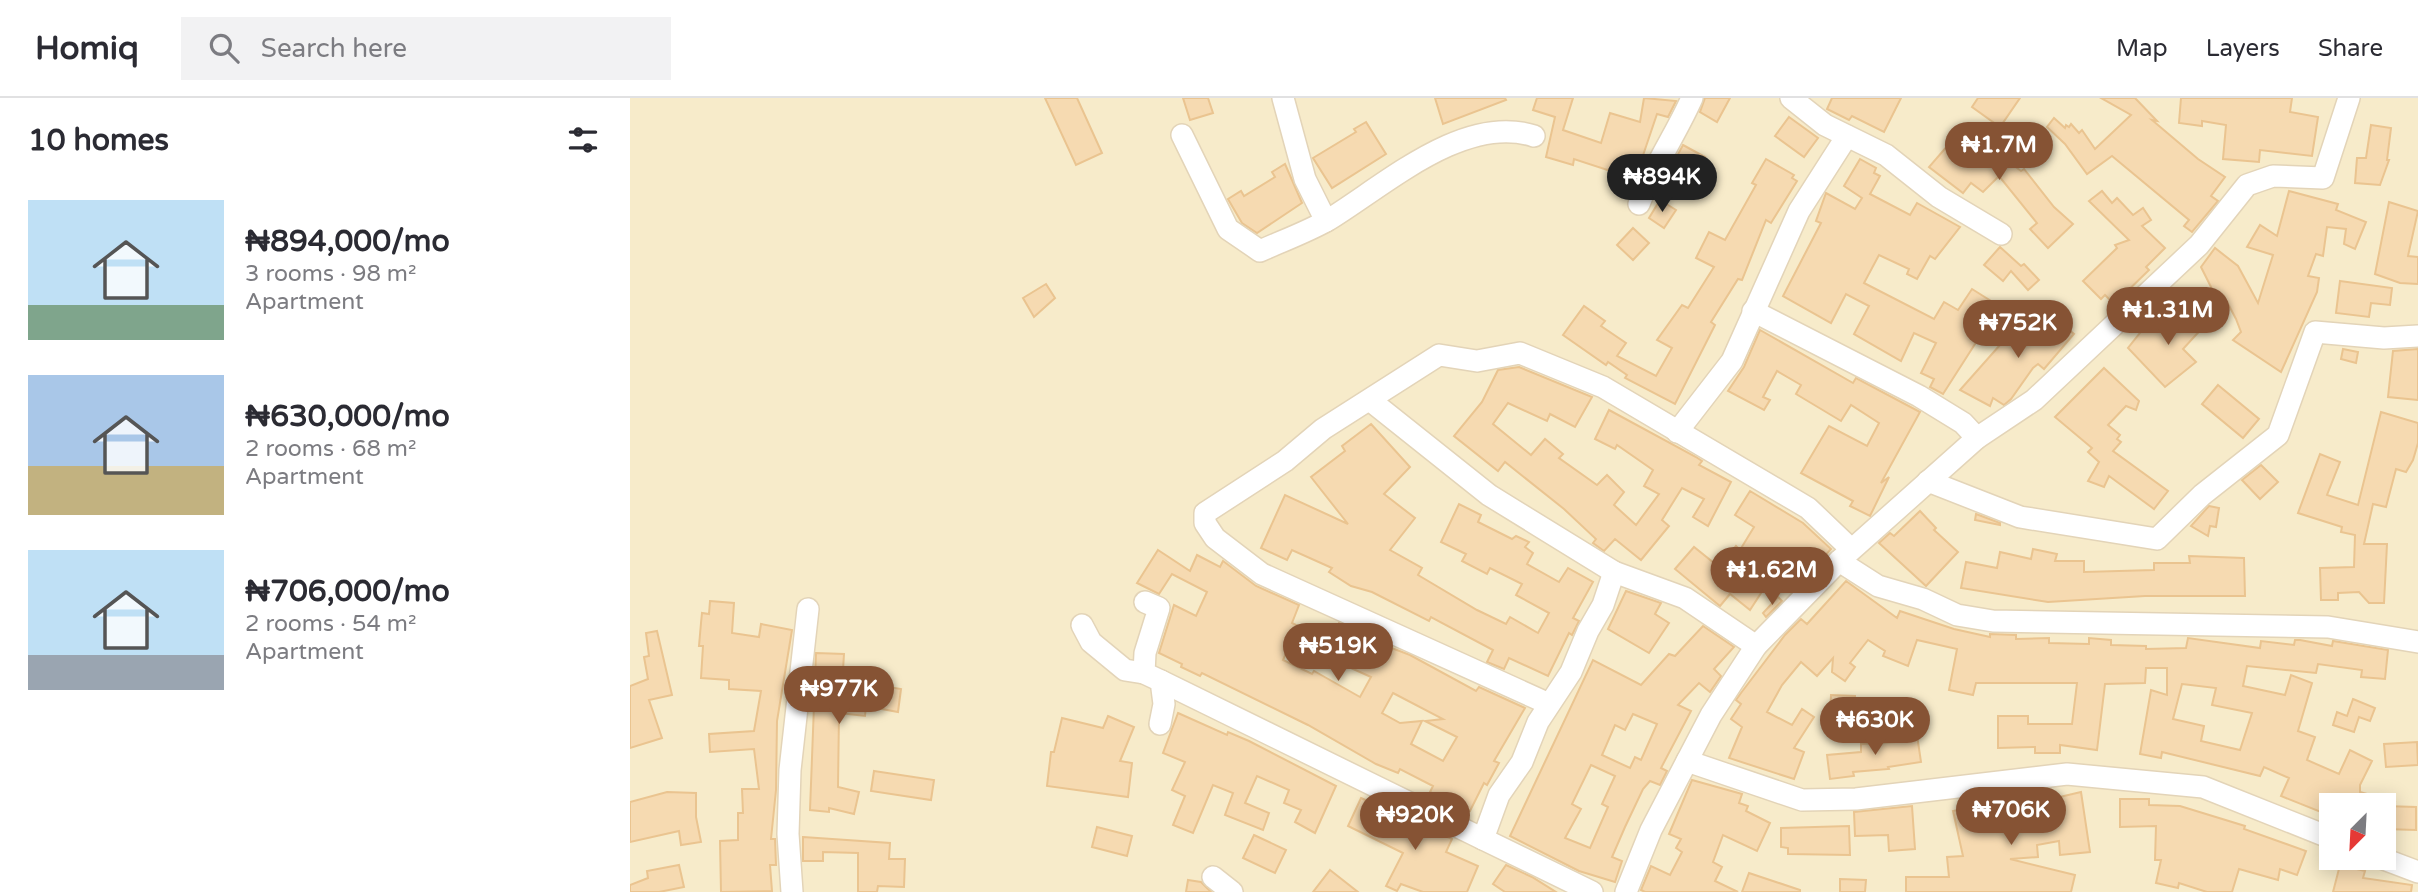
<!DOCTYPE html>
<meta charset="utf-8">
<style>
body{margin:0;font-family:"Varela Round",sans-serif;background:#f2f2f3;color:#2b2b33;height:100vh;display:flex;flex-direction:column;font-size:26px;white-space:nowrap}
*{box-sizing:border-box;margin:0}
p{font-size:23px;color:#7c7c81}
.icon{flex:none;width:38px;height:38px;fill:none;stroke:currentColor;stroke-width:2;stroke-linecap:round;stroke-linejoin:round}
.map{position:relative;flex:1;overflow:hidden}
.panel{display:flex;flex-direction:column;background:#fff;width:630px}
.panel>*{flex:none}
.needle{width:46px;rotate:204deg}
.buttons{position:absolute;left:1689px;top:695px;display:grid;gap:14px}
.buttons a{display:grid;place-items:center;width:77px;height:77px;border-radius:0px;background:#fff;box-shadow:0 4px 18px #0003;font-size:35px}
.price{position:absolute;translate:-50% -60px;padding:0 16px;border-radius:24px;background:#865334;color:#fff;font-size:23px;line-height:46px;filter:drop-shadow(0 2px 4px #0008)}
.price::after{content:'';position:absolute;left:50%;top:42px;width:21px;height:16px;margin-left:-10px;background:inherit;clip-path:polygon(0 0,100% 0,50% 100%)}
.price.current{background:#222;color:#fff}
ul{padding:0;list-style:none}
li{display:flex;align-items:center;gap:21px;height:175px;padding:0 28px}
li span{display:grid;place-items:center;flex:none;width:196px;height:140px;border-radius:0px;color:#555}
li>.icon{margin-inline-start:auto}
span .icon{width:84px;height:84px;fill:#fffc;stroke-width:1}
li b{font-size:30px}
h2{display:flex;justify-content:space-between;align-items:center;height:84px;padding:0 28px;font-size:30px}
header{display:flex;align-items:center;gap:42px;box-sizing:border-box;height:98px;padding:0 35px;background:#fff;border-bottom:2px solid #e1e1e2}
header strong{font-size:33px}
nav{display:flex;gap:38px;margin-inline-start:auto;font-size:24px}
.search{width:490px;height:63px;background:#f2f2f3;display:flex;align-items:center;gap:18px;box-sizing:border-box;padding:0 24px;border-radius:0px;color:#7c7c81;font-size:26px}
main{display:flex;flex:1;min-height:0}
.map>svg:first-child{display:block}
</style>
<header>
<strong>Homiq</strong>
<div class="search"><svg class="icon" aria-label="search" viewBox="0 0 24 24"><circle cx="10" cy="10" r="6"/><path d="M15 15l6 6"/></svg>Search here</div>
<nav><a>Map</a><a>Layers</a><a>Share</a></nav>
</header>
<main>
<section class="panel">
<h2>10 homes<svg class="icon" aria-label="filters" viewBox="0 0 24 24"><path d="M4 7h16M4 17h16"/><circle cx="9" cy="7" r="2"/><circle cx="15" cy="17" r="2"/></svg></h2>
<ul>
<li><span style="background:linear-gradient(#bfe0f5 75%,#7fa58c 0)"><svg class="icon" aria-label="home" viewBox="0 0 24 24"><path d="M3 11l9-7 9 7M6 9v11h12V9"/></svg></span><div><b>₦894,000/mo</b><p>3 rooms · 98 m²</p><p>Apartment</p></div></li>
<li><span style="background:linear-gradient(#a9c7e8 65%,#c2b280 0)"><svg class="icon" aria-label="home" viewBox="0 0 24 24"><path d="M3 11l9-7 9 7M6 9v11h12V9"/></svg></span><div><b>₦630,000/mo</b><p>2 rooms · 68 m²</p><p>Apartment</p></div></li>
<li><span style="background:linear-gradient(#bfe0f5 75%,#9aa5b1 0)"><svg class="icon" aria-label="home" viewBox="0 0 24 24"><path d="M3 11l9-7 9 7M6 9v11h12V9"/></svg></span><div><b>₦706,000/mo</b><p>2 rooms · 54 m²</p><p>Apartment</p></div></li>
</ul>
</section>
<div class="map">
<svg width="1788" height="794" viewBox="0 0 1788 794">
<rect width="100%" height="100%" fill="#fef8dc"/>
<path fill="#f7ebca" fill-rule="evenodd" d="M0 0H1788V794H0ZM1701 707H1754V760H1701Z"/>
<g fill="#f6dab1" stroke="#eac490" stroke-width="2" fill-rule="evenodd">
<polygon points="415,0 447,0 472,55 446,67"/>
<polygon points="553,0 578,0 583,15 560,22"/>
<polygon points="805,0 875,0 876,2 813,26"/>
<polygon points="907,0 943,0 933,32 971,45 980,15 1010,24 1014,0 1046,3 1038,19 1027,16 1005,81 944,61 943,67 916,59 925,19 903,12"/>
<polygon points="1075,0 1100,0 1087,24 1070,14"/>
<polygon points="1202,0 1271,0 1254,34 1222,18 1219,22 1197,11"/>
<polygon points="1348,0 1390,0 1370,29 1342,9"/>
<polygon points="1471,0 1505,0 1527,23 1522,22 1568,61 1595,79 1581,98 1588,103 1562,134 1554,128 1559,122 1482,58 1457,76 1435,46 1417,29 1424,20 1435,30 1436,27 1439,29 1441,26 1449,35 1452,32 1465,51 1501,17"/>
<polygon points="1551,0 1662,0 1660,14 1688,19 1682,58 1630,52 1629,64 1593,61 1596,27 1572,23 1572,28 1549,25"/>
<polygon points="1159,19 1188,40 1174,59 1145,38"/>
<polygon points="736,24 756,56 702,90 683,60 726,34 724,31"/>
<polygon points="1741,27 1761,30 1757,62 1759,62 1750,87 1725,85 1727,60 1736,60"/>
<polygon points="1332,31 1358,53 1361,50 1391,73 1394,71 1424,109 1443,126 1418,150 1400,131 1407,125 1369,78 1353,94 1341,85 1333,95 1299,69"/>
<polygon points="1053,47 1075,59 1062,83 1040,71"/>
<polygon points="1136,61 1164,77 1162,80 1167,83 1141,125 1136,122 1112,182 1108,181 1081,224 1085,227 1083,231 1045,306 995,280 997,277 978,264 976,267 933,237 954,208 975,223 971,228 996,245 987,258 1026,278 1042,250 1027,242 1052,207 1058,210 1084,169 1066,160 1079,134 1095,142 1126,87 1122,85"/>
<polygon points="1230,61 1246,70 1244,75 1250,78 1240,96 1280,117 1287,105 1330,129 1305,161 1300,158 1287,181 1277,176 1279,171 1249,157 1234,185 1304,221 1314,204 1328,212 1342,191 1361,203 1356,209 1363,211 1358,217 1361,221 1313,296 1300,289 1304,281 1291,275 1306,245 1284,235 1271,263 1224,236 1239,208 1216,196 1201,225 1153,198 1191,125 1186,123 1196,95 1225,111 1232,100 1214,88"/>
<polygon points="655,66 672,105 627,135 612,125 598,101 611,93 614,98 645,79 642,74"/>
<polygon points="1472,93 1482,105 1487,100 1503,117 1513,110 1521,122 1512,128 1535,150 1516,169 1519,172 1484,206 1475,197 1471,201 1453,183 1487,150 1485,147 1499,142 1459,103"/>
<polygon points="1659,93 1708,106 1706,112 1736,124 1725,151 1714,146 1716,131 1697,129 1693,158 1686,156 1678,178 1689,180 1687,194 1651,274 1603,242 1611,234 1606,221 1594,198 1587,201 1571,169 1585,150 1608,168 1628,205 1643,157 1617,149 1630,127 1647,138"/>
<polygon points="1030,102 1046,112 1034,130 1019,120"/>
<polygon points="1759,104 1788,113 1778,158 1788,159 1788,186 1770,185 1745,176"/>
<polygon points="1003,130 1019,145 1003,162 987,147"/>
<polygon points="1370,149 1391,168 1394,166 1409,182 1398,192 1381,173 1373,183 1354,167"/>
<polygon points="1710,183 1762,190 1760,207 1741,205 1739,219 1706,215"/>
<polygon points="416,186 425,200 404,219 393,200"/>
<polygon points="1554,208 1575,227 1553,251 1566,264 1535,289 1498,250 1514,230 1516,233 1526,224 1533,232"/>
<polygon points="1415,213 1444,236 1414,271 1408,266 1403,270 1381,301 1374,307 1363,300 1360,308 1330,292 1378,238 1384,243 1408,215 1411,218"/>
<polygon points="1130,232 1223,285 1226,280 1290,314 1251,385 1259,379 1240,418 1220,408 1223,403 1171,375 1199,328 1237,348 1249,325 1221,307 1211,323 1166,296 1171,287 1147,273 1133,299 1140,302 1134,312 1098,293 1114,269"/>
<polygon points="1713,251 1728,254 1726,265 1711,261"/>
<polygon points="1788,251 1788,302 1758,299 1763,253"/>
<polygon points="889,269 962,299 945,329 920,316 917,323 878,305 863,326 901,357 915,341 933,356 929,360 967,387 977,377 994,394 984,407 1006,427 1029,396 1014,388 1023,372 987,347 985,351 965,341 979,312 1066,359 1072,363 1069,367 1101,384 1078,428 1063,419 1074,401 1052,390 1032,422 1039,428 1011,462 985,441 974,453 963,445 966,441 934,411 875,364 868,373 824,338 852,304 868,272"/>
<polygon points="1474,270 1509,303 1506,312 1496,308 1478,327 1490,337 1487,341 1491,344 1483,353 1538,393 1524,411 1479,378 1474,389 1458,383 1469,364 1458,354 1462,350 1425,319"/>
<polygon points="1588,287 1629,321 1613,340 1572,306"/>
<polygon points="1751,314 1788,325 1788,345 1783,362 1776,374 1766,371 1756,409 1743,406 1734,446 1757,446 1754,505 1739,505 1729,494 1708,495 1708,502 1691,502 1690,470 1724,469 1725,437 1711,434 1712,429 1668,415 1690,356 1710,364 1697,397 1728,407"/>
<polygon points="741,326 780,369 754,396 785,420 760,452 792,470 788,477 847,512 876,526 880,519 908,535 919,515 886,497 892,486 860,470 857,476 832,463 836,456 811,444 829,406 851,417 848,424 882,441 886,438 899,444 895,449 903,455 897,466 929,484 938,470 963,484 943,520 949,523 942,537 939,535 918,578 879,560 874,571 857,564 863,552 801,519 799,523 742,494 721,488 699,474 702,470 662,452 657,462 631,450 655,397 718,426 681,379 715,353 712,348"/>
<polygon points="1631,367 1648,384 1630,401 1612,382"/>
<polygon points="1120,393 1173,425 1201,451 1182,472 1159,452 1120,512 1100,496 1090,508 1045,471 1064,449 1089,469 1106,448 1110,452 1124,429 1105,417"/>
<polygon points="1579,408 1589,410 1586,429 1580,428 1578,438 1561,428"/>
<polygon points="1290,413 1306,430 1304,432 1328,454 1296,488 1249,445 1260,435 1264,438"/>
<polygon points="1346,416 1370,425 1370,427 1345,422"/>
<polygon points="1403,451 1427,456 1425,463 1454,463 1454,474 1524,472 1524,465 1560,465 1559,458 1614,460 1615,498 1515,498 1418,504 1331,490 1336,464 1367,470 1370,454 1401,461"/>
<path d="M528 452 560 473 567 457 590 469 593 463 626 488 669 507 662 525 668 528 653 562 682 576 684 573 730 599 741 579 692 557 709 525 723 532 722 535 780 557 846 593 849 589 895 610 864 663 869 665 857 687 854 685 840 713 800 694 803 688 770 671 768 675 746 666 678 627 572 575 570 578 551 569 552 566 529 555 544 507 566 518 577 494 542 476 529 496 507 485ZM763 595 813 621 795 623 827 639 813 663 781 646 792 623 770 625 752 615Z"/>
<path d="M1216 483 1267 520 1270 513 1324 531 1360 539V536L1386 537V541L1419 540V545L1459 546V540L1481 542V547L1516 548V551L1556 550 1558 540 1630 550 1631 543 1664 547 1665 542H1670L1702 548 1703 543 1758 552 1755 581 1731 579 1732 572 1688 566 1686 575 1617 568 1613 588 1655 597 1661 577 1682 585 1668 633 1685 639 1677 662 1709 676 1720 652 1742 663 1730 687V694L1765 704 1764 707H1701V718L1651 698 1659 680 1634 669 1630 678 1532 654 1531 660 1510 656 1521 592 1537 597V570H1516L1515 585 1475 586 1467 652 1430 647V655H1405V649L1368 650V618H1398V626H1442L1447 585H1346L1343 597 1319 592 1327 551 1287 542 1278 568 1253 558 1255 553 1238 542 1220 565 1225 569 1215 583 1202 574 1203 560 1187 578 1171 564 1152 587 1137 614 1162 627 1172 611 1184 619 1164 650 1174 654 1164 681 1099 660 1112 629 1101 621 1111 606 1106 602 1111 595 1155 537 1171 521 1177 526ZM1552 586 1586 590 1582 607 1622 615 1610 652 1571 643 1574 628 1543 621Z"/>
<polygon points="996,493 1031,505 1025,516 1039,525 1019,555 978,531"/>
<polygon points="1148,499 1152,503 1136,519 1133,515"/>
<polygon points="80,503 104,505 102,535 129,539 131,526 162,532 147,623 146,692 141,741 145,741 146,767 140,767 142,793 91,794 90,743 108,742 108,715 113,715 112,691 129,691 124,651 80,654 79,636 124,633 131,593 99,591 99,582 71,580 73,548 69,548 71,525 72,515 79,516"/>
<path d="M1073 528 1104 549 1084 571 1091 578 1080 594 1069 585 1048 607 1061 613 1031 670 1037 673 1030 687 1020 683 1013 691 995 729 982 759 992 763 985 784 949 773 880 738 963 562 1011 587 1039 556 1045 558ZM1003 616 1027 626 1011 662 1005 659 1000 670 972 657 985 627 995 632ZM961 667 985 678 972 706 978 709 960 750 935 740 951 711 942 706Z"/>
<polygon points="27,533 42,597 19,602 32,640 0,650 0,588 18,581 14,559 19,558 16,535"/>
<polygon points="186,555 214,556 213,572 235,572 235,585 271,591 268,614 236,608 235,618 209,615 208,689 229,694 224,716 199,710 199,714 180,712"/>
<polygon points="1201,597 1225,598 1224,622 1200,621"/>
<polygon points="1723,601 1745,610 1740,623 1729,619 1724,634 1703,627 1707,614 1717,618"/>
<polygon points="548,615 597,637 598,634 619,643 706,688 685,735 665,724 671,712 654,705 659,692 627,678 615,705 639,715 633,732 595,717 603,695 583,687 563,735 543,727 555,698 542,692 555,664 533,655"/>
<polygon points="478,618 504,629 490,663 502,665 498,699 417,688 421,654 424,654 432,620 473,630"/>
<polygon points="1287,637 1291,664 1258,669 1259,671 1223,674 1224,678 1200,681 1197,657 1231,654 1231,646 1265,644 1265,640"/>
<polygon points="1787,644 1788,667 1756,669 1754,646"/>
<polygon points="244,673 304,682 301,702 241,693"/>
<polygon points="1062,682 1112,696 1109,705 1118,708 1116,713 1140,725 1127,753 1093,737 1083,764 1092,769 1085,783 1108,794 1015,794 1011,792 1021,768 1040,777 1052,754 1046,750 1051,741 1039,736"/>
<polygon points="37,694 66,695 66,719 71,744 51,747 49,733 0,744 0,704"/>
<polygon points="1451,694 1460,754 1430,757 1429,743 1407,747 1408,759 1380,761 1445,777 1441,794 1276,794 1276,779 1319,779 1317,759 1333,758 1323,713 1343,709 1341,701 1352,699 1353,704 1375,699 1378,711"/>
<polygon points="731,700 822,741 816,754 848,768 837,794 793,794 771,786 767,793 756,788 773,755 718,728"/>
<polygon points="1490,701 1519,701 1519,707 1550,708 1615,728 1614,731 1676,753 1667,777 1650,771 1648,782 1609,771 1602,794 1577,794 1549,785 1548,790 1526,785 1531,762 1525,762 1526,728 1490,729"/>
<polygon points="1282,708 1285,751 1259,753 1258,737 1225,738 1224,714"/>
<polygon points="1754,708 1786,709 1786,732 1754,731"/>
<polygon points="1219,728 1220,757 1158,756 1158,750 1151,749 1151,730"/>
<polygon points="467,729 502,738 497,758 462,749"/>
<polygon points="624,737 656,752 645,775 613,760"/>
<polygon points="173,739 260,745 259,761 275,761 274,789 248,788 247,794 228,794 228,755 193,754 193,763 173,763"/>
<polygon points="49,767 54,789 29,794 0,794 0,787 18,780 17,773"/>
<polygon points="876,767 902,779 926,794 875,794 863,786"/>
<polygon points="1710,767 1735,773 1733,780 1782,787 1781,794 1703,794"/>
<polygon points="700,772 728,794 683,794"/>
<polygon points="1119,775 1170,792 1170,794 1112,794"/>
<polygon points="1210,781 1236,782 1235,794 1210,794"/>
<polygon points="558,782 571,784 581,794 556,794"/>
</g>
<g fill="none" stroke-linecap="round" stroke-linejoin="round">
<g stroke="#e3d4b8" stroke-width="24">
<g id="minor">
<polyline points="653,0 675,81 696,123"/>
<polyline points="1161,0 1195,27 1256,57 1309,99 1371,136"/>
<path d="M552 37 598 131 630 153C652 143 677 134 698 122 754 88 834 15 904 38"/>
<path d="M1009 106C1024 67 1045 38 1062 0"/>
<polyline points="1123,213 1289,298 1333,325 1347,340"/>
<polyline points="741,303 859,397 984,474 1055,500 1126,548"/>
<polyline points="1047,334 1102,263 1169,113 1217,38"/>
<polyline points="1298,383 1390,419 1527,441 1572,397 1648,337 1685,234 1754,240 1788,238"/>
<polyline points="1209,463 1248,488 1293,501 1327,517 1363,523 1698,529 1788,544"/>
<polyline points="515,504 529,510 515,555 514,575 531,583 534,606 530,626"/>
<polyline points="452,527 461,544 495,572 514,575"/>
<polyline points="531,583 853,741 869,697 892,664 908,624 941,574 958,533 973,507 984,474"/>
<polyline points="919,606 632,476 585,440 575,425 575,415 655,363 693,331 809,257 847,263 890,255 973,289 1178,410 1221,451"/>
<polyline points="1057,663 1172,702 1226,701 1437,676 1573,689 1701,740"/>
<polyline points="853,741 962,794"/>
<polyline points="1751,760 1788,774"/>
<polyline points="583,779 602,794"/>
<polyline points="162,794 158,736 160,672 178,511"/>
<polyline points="996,794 1021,732 1081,617 1126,548 1209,463 1347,340 1404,302 1569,147 1617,87 1643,78 1693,80 1719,0"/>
</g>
</g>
<use href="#minor" stroke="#fff" stroke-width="21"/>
</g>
</svg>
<div class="buttons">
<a><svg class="needle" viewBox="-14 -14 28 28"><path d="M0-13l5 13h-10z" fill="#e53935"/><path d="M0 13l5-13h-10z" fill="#7c7c81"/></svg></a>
</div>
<b class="price" style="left:1369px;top:84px">₦1.7M</b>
<b class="price current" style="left:1032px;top:116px">₦894K</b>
<b class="price" style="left:1538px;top:249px">₦1.31M</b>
<b class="price" style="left:1388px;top:262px">₦752K</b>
<b class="price" style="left:1142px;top:509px">₦1.62M</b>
<b class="price" style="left:708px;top:585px">₦519K</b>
<b class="price" style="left:209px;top:628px">₦977K</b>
<b class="price" style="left:1245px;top:659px">₦630K</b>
<b class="price" style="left:1381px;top:749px">₦706K</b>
<b class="price" style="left:785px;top:754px">₦920K</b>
</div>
</main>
